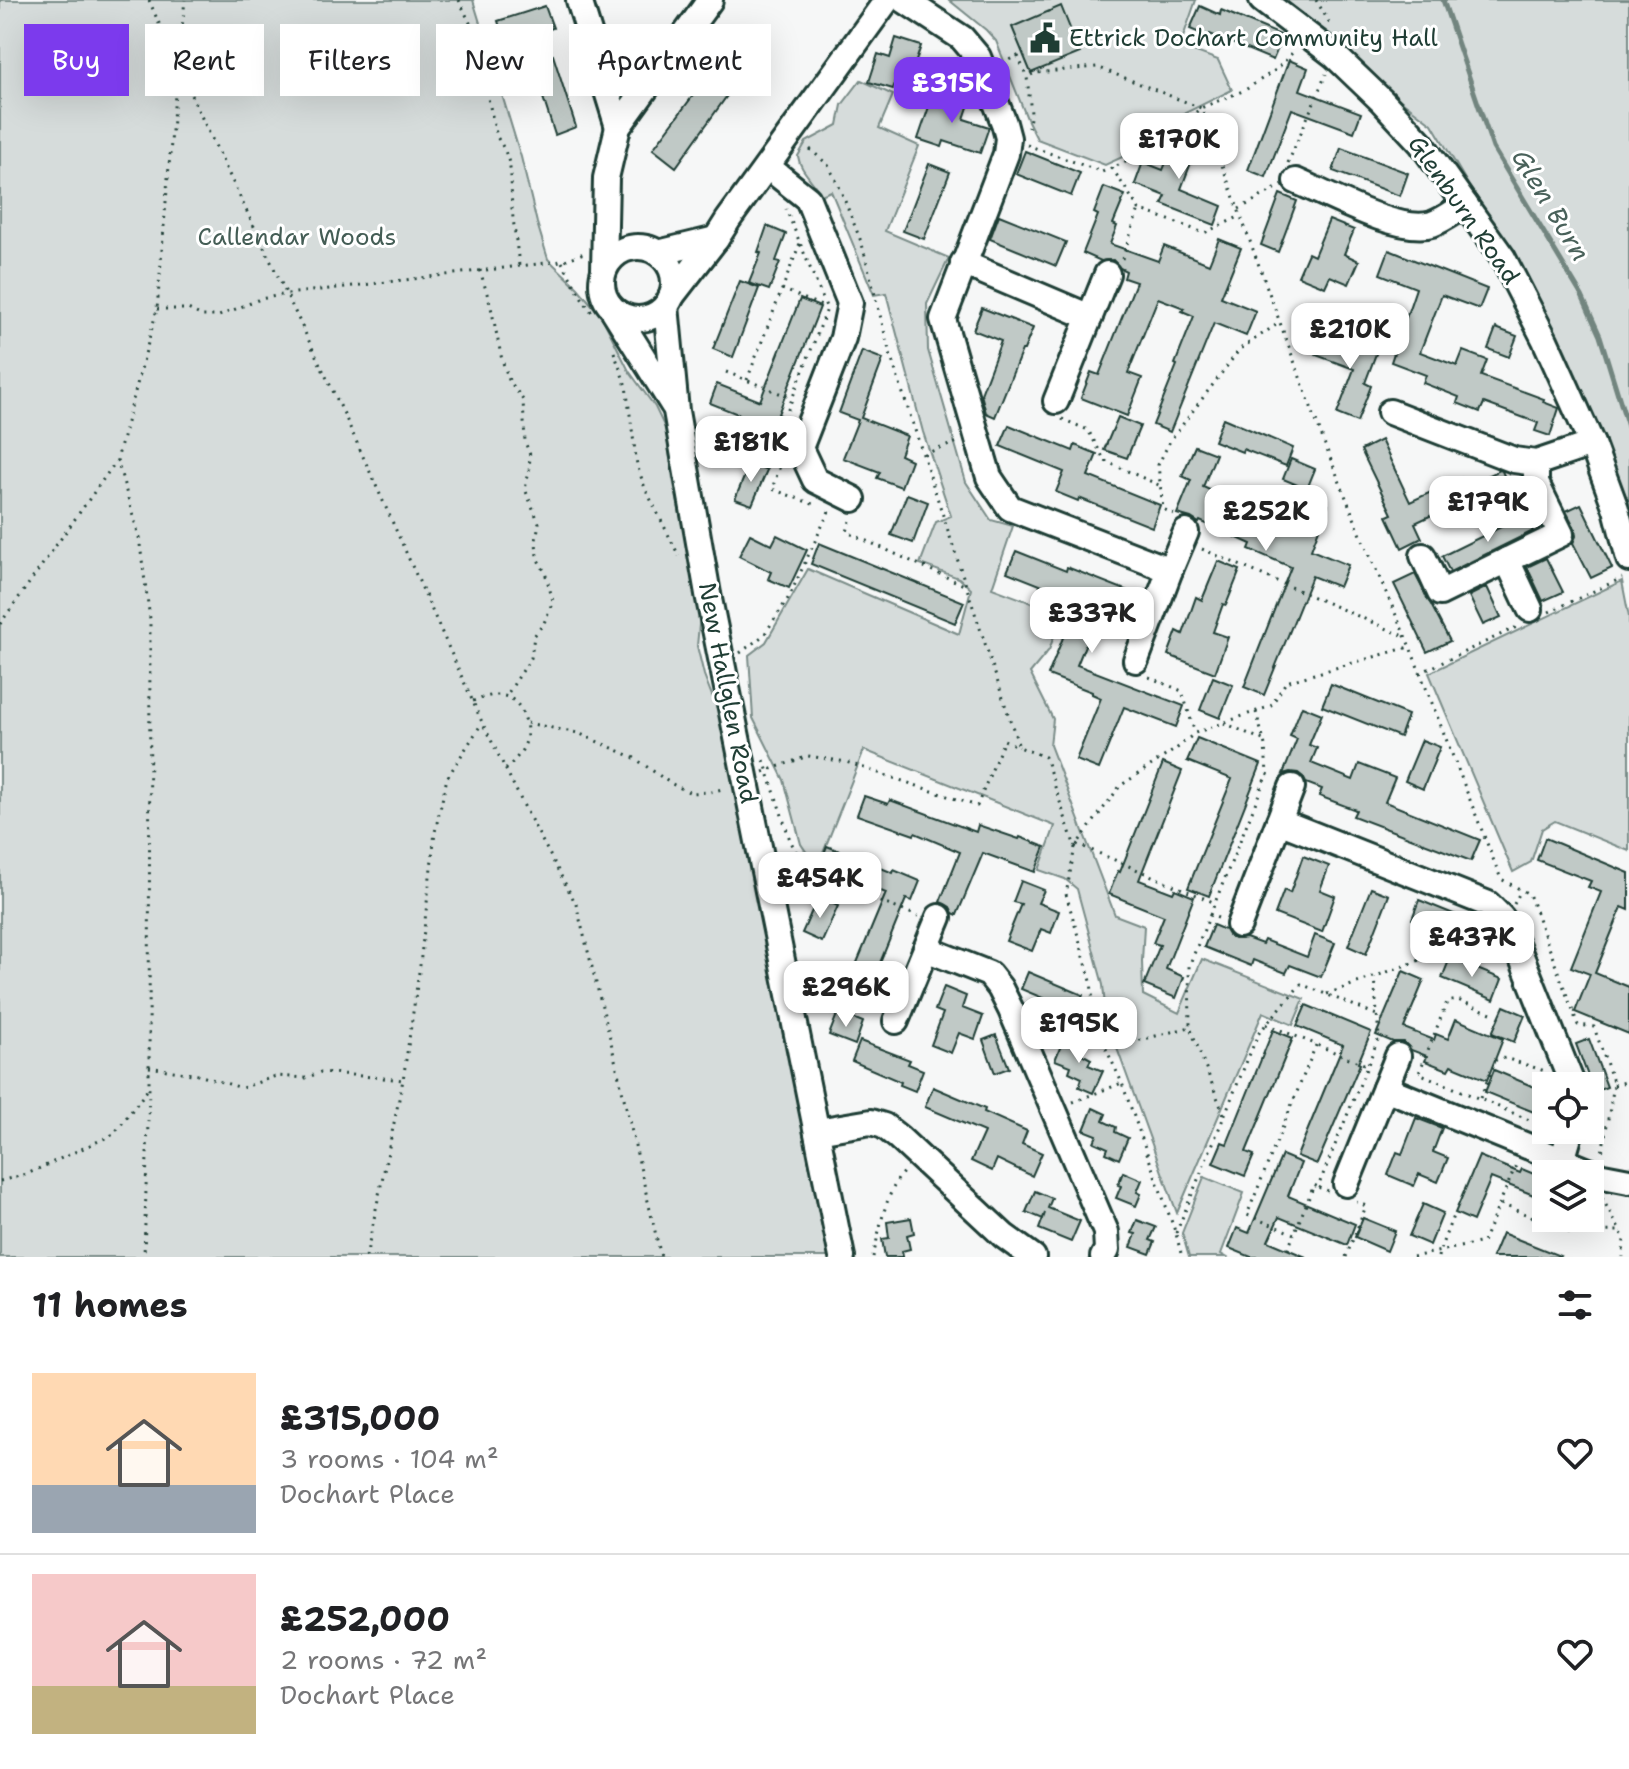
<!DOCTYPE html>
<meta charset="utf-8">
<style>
body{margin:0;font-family:"Shantell Sans",sans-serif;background:#f6f6f6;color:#202124;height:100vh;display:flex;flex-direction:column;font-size:30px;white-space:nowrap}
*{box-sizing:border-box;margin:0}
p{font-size:26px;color:#757577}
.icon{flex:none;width:44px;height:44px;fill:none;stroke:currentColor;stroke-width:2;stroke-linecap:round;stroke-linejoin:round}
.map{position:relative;height:1257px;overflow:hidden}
.details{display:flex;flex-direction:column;background:#fff;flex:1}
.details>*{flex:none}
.top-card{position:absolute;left:24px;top:24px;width:800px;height:72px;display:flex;gap:16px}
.controls{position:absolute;left:1532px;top:1072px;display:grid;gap:16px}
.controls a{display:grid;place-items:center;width:72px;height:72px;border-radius:0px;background:#fff;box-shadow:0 8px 32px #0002;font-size:40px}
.price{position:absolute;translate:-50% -68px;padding:0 18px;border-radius:16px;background:#fff;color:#222;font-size:26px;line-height:52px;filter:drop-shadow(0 2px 4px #0008)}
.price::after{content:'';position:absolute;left:50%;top:48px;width:24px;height:18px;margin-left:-12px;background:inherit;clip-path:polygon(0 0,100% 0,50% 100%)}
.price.current{background:#7c3aed;color:#fff}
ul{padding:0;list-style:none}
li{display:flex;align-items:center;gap:24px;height:200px;padding:0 32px}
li+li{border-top:2px solid #e0e0e0}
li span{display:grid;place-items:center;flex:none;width:224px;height:160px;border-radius:0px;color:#555}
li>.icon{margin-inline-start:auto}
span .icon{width:96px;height:96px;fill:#fffc;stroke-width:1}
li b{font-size:34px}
h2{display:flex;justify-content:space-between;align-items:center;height:96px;padding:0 32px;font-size:34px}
.pill{padding:0 28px;border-radius:0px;background:#fff;box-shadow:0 8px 32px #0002;font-size:28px;line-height:72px}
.pill.current{background:#7c3aed;color:#fff}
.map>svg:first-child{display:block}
</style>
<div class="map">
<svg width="1629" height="1257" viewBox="0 0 1629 1257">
<rect width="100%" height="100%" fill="#f6f7f7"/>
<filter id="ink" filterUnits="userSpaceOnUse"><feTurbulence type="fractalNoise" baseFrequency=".0125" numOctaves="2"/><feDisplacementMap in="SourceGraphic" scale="16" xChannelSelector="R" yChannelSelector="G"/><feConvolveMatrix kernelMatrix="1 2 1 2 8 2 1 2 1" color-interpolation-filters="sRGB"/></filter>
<g filter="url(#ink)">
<g fill="#d6dcdb" stroke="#7a8c88" stroke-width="2">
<polygon points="0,0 473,0 521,157 537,223 548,259 578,288 602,317 629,371 655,407 666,430 673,479 700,614 697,646 704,675 721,719 773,964 831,1257 0,1257"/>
<polygon points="949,0 1196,0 1180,46 1218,60 1232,90 1185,113 1138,150 1105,165 1037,139 1028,121 996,41 986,30"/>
<polygon points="1285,0 1629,0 1629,534 1538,302 1432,124 1399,99 1321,28"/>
<path d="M861 80 893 95 879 128 919 146 885 231 949 258 927 304 928 350 966 482 991 520 1013 526 992 588 1062 614 1049 650 1030 673 1053 719 1050 745 1115 915 1144 926 1142 961 1143 995 1179 1013 1202 959 1304 999 1293 1025 1263 1012 1177 1213 1106 1018 1103 985 1077 889 1065 879 1039 870 1055 826 864 750 817 868 801 844 784 780 753 718 749 655 766 642 808 569 959 634 971 589 959 578 920 564 936 522 951 516 923 432 886 293 874 295 831 191 821 195C813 180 800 171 798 156L806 142 838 125 842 105Z"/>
<polygon points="1622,581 1629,617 1629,851 1555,821 1542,829 1531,862 1513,872 1429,673"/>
<polygon points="1204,1177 1244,1193 1221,1254 1226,1257 1189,1257 1182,1233"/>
</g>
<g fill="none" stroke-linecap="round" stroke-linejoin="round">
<polyline stroke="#72857f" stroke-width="5" points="1443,0 1493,148 1582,296 1600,336 1629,430"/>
</g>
<g fill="#c0c9c6" stroke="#1f3d34" stroke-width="2">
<polygon points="545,6 553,28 505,44 498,21"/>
<polygon points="1061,6 1080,53 1031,73 1012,27"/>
<polygon points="1200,6 1220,15 1221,10 1283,36 1273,60 1210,34 1209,37 1190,29"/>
<polygon points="635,31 645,64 623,72 613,37"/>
<polygon points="896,38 921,46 916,61 940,70 932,96 895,83 893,89 869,82 878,54 890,58"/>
<polygon points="728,49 749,65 676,167 653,149"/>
<polygon points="553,55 576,127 555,135 532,63"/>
<polygon points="1289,60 1308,68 1300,90 1361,113 1354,132 1292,109 1266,177 1248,170"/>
<polygon points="934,92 969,104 964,119 989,127 980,153 944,141 942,147 918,139"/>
<polygon points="1179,130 1200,139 1181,189 1222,206 1215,225 1162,204 1166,196 1135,184 1143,162 1163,170"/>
<polygon points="1341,148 1408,173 1400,196 1333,171"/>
<polygon points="1025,151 1080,173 1071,196 1016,174"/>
<polygon points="929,164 950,172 924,239 903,231"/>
<polygon points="1104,187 1125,195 1113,224 1117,226 1110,244 1158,261 1164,246 1209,264 1219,239 1241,248 1221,297 1256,311 1246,336 1214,323 1170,432 1153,425 1177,365 1175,364 1194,316 1182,311 1184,308 1158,298 1128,373 1142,378 1127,416 1081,398 1091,372 1099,375 1136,282 1124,278 1126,271 1120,268 1113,260 1101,261 1083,253 1098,215 1094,213"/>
<polygon points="1280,194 1297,201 1278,252 1261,245"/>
<polygon points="999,215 1066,242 1056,266 990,239"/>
<polygon points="1329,220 1354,230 1344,254 1359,261 1349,284 1330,276 1325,287 1298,276 1308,253 1314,256"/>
<polygon points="767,226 786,234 776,261 780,262 769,290 749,283 761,253 758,252"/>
<polygon points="1389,250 1487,289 1479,309 1442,295 1420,352 1457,366 1463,351 1487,360 1481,376 1544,399 1543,402 1559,408 1550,436 1535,431 1538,423 1484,403 1480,412 1457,403 1459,397 1423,383 1426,375 1391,362 1416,288 1380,274"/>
<polygon points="740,281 759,288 733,357 713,349"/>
<polygon points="800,299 820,307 778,414 780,415 772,436 740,424 743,416 710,403 717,384 760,401"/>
<polygon points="982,308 1033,328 1024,350 1022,350 995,417 986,413 981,394 1001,341 973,330"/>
<polygon points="1496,328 1517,336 1509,357 1488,349"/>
<polygon points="1325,332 1377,351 1365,383 1371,386 1357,422 1337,414 1354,369 1316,355"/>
<polygon points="862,351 883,359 861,418 907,436 900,455 911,460 901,487 877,478 880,472 843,458 858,420 839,413"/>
<polygon points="1118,417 1140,426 1127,458 1104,450"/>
<polygon points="1223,418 1293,448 1286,466 1243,449 1242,452 1214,441"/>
<polygon points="1009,425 1073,451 1075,445 1097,454 1088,476 1160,505 1152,527 1079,498 1078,501 1056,492 1064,472 1000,446"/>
<polygon points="1381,440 1410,502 1461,478 1470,497 1415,523 1422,538 1402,548 1387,516 1392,514 1361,450"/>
<polygon points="1195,446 1216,454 1203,487 1212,491 1210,496 1250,513 1257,498 1302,517 1309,497 1328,505 1311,550 1348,565 1339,587 1312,576 1264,695 1244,687 1291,567 1249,549 1251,544 1200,521 1199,523 1191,518 1177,514 1191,480 1182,476"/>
<polygon points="1291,459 1315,469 1307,489 1283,479"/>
<polygon points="750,463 767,470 752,505 735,499"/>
<polygon points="1500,470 1502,471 1510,489 1476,505 1466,486"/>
<polygon points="907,494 928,502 913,543 891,535"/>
<polygon points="1581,504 1612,568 1591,578 1573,543 1576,536 1575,528 1566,511"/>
<polygon points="1525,515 1533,531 1450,572 1442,556"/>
<polygon points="750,534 772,545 777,535 807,550 789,588 768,579 771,572 739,556"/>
<polygon points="819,543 964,602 955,623 811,564"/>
<polygon points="1016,551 1066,571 1067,567 1128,591 1119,613 1101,606 1077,665 1184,706 1176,727 1124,707 1099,769 1076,760 1101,698 1092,694 1092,692 1048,675 1078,600 1007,572"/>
<polygon points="1546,558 1563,592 1543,601 1527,567"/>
<polygon points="1218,561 1240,570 1226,605 1223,604 1213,632 1228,637 1215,673 1168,655 1177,631 1183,634 1196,597 1202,600"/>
<polygon points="1415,574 1450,641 1427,652 1394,584"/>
<polygon points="1487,587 1501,617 1483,625 1469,596"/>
<polygon points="1213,677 1233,685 1220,718 1200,710"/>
<polygon points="1331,684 1408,715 1400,737 1322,706"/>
<polygon points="1302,706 1322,714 1309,745 1317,748 1311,763 1353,780 1359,764 1395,778 1385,802 1480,840 1471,861 1353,816 1356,810 1319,796 1322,789 1306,783 1303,777 1298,773 1290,772 1283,774 1297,739 1290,736"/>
<polygon points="1197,738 1261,764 1209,896 1188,888 1232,779 1187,761"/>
<polygon points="1422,740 1440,747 1423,789 1405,781"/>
<polygon points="1163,763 1182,771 1139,880 1173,893 1175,889 1194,897 1166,969 1184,977 1176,998 1144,985 1160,945 1153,943 1164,916 1109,894 1118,871 1120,872"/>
<polygon points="864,796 888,804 890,800 976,832 978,825 1019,839 1020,837 1045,847 1035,872 983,853 957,915 953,913 950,907 945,904 940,902 960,852 915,833 914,835 857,815"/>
<polygon points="1545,838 1629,873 1629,910 1622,907 1595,973 1629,987 1629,1034 1575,1012 1590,974 1571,967 1601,892 1588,887 1591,881 1537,860"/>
<polygon points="827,846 893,873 894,870 920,881 912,901 906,899 869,990 849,982 886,893 819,867"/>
<polygon points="1303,856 1329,866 1320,890 1335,896 1322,932 1275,914 1284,890 1290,893"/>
<polygon points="1021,881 1044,890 1038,903 1059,911 1051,933 1041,929 1032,951 1006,941 1021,904 1013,902"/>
<polygon points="1371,888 1389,895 1366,954 1348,946"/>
<polygon points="818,897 838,906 822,942 802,933"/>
<polygon points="1419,900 1461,917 1453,936 1412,919"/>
<polygon points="1213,925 1225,930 1228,935 1234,939 1246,938 1262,944 1264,940 1307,957 1315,935 1335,943 1321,977 1290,965 1286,973 1253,960 1251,966 1204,947"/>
<polygon points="1450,958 1502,979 1494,1000 1442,978"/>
<polygon points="1403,971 1424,980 1404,1028 1434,1040 1436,1034 1448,1039 1456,1019 1503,1039 1487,1080 1451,1065 1448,1070 1425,1061 1427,1056 1411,1050 1404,1042 1393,1042 1376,1035"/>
<polygon points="1028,972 1083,995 1076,1012 1021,989"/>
<polygon points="944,987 966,996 962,1008 983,1016 975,1039 959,1033 951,1053 931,1045 943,1013 935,1010"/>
<polygon points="1306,1005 1371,1032 1358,1063 1360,1064 1317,1164 1297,1156 1343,1045 1297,1026"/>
<polygon points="1504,1006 1525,1015 1514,1042 1492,1033"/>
<polygon points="838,1012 863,1022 855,1045 829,1035"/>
<polygon points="1273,1030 1293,1038 1246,1152 1254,1155 1245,1176 1213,1163 1222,1142 1227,1144"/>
<polygon points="996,1035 1009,1068 995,1073 983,1040"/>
<polygon points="1064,1038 1080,1045 1078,1052 1091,1059 1088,1065 1103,1071 1093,1093 1079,1087 1082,1078 1069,1072 1071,1066 1055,1060"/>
<polygon points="1589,1039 1607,1087 1594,1092 1576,1044"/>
<polygon points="860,1041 910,1060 908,1064 923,1070 915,1091 900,1085 901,1082 852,1061"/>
<polygon points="1494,1070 1546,1092 1546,1117 1485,1092"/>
<polygon points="933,1087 985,1109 984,1112 1027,1131 1022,1144 1042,1153 1032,1176 997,1159 992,1171 971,1161 984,1132 925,1107"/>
<polygon points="1093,1108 1106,1114 1103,1121 1116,1127 1115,1132 1128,1138 1119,1159 1106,1153 1108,1148 1094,1142 1097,1135 1084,1130"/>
<polygon points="1416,1118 1442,1128 1433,1152 1448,1158 1438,1182 1419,1174 1414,1186 1388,1175 1397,1152 1402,1154"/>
<polygon points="1282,1155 1301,1163 1288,1196 1355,1224 1347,1245 1279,1217 1268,1241 1306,1257 1251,1257 1229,1248 1237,1228 1249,1233"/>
<polygon points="1479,1156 1520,1173 1522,1169 1546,1179 1546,1200 1491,1178 1473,1221 1455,1213"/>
<polygon points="1123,1172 1142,1180 1137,1192 1141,1194 1136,1206 1116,1198 1121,1186 1118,1185"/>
<polygon points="1035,1191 1052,1198 1048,1208 1080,1221 1071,1242 1039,1229 1045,1213 1043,1219 1026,1212"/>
<polygon points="1423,1204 1443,1213 1430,1245 1409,1236"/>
<polygon points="911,1218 914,1233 907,1235 910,1249 902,1251 903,1257 885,1257 882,1239 889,1238 887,1222"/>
<polygon points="1363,1218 1395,1231 1387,1251 1355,1237"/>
<polygon points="1137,1220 1156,1227 1150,1240 1155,1242 1150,1254 1131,1247 1136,1234 1132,1233"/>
<polygon points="1502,1233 1560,1256 1559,1257 1492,1257"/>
</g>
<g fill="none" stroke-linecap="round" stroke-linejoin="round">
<g stroke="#1f3d34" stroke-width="30">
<g id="minor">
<polyline points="579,0 618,127"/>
<polyline points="904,0 962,38 978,57 1004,123 1008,138 1006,154 943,319 989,477 1010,508 1170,570"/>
<polyline points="1262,0 1334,55 1382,101 1421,143 1503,258 1545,340 1592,444 1616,509 1629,559"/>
<polyline points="768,167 808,199 850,303 843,338 800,448 815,480 853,499"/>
<path d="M1296 181C1329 195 1399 234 1432 224 1444 220 1455 211 1465 205"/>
<circle cx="638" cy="283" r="36"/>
<polyline points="658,253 716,239"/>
<polyline points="963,263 1090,317"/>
<polyline points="604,270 606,178 618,127 710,0"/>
<polyline points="671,297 716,239 728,220 887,0"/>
<polyline points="666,306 676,411 708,594 842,1257"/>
<polyline points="614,311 673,405"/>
<polyline points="1056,401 1107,274"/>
<polyline points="1390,412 1514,460 1536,463 1592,444"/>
<polyline points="1423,556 1440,593 1561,534 1536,483 1536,463"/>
<polyline points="1507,560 1530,609"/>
<polyline points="1136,660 1170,570 1186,532"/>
<polyline points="1279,821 1488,904 1501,917 1511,931 1573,1086"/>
<polyline points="1239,925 1292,787"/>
<polyline points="926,949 989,974 1000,988 1011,1010 1106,1232 1107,1250 1103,1257"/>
<polyline points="896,1021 939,917"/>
<polyline points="1385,1088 1598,1175 1629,1181"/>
<polyline points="817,1131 871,1122 884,1126 898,1137 1004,1236 1033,1257"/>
<polyline points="1562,1161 1571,1130"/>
<polyline points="1346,1184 1398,1056"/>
</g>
</g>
<g stroke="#1f3d34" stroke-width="3" stroke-dasharray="2 6" stroke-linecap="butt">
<polyline points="149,0 178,68 344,414 482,722 529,816 576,904 610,1038 661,1257"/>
<path d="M459 0 471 25 497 137C515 164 510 179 512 209 514 228 517 247 519 266"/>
<polyline points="1316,0 1332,27"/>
<polyline points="1018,56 1027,77"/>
<polyline points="1002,63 1020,55"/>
<polyline points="178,64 185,0"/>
<polyline points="1028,128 1031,113 1027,77 1035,73 1097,67 1201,108 1325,445 1363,540 1410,647 1501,879 1529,894 1578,1025 1594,1027 1614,1085 1602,1153"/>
<polyline points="1027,145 1102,172 1142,155 1201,108 1245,90 1277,69 1296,49"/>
<polyline points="810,149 828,165 839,186 862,244 890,354 1019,747 1045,757 1075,847 1066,894 1091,981 1094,1013 1101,1038 1122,1083 1176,1234 1182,1257"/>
<polyline points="1288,163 1326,74"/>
<polyline points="1112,168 1139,209 1204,233 1241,216"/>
<polyline points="1239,209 1277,188"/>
<polyline points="1122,259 1139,209"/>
<polyline points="562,262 580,295 593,314"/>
<polyline points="480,270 491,307 502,360 509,380 523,400 525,442 530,455 529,472 525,489 539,523 536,540 537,558 545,572 553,601 544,623 534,636 531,658 506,696"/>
<polyline points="782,289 826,308"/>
<polyline points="157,309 188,309 202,316 219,316 260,299 287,294 562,261 584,253"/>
<polyline points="614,352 626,386 637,465 645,488 679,556"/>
<polyline points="726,372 792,398"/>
<polyline points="747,380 800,243"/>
<polyline points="1062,419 1088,430 1105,461 1161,486"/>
<polyline points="779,452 773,448 827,309 786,209"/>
<polyline points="924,454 958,442"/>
<polyline points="117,460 139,537 150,619 149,1088 144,1257"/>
<polyline points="782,460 772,489 818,506"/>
<polyline points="1174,514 1163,509 1158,465 1170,441 1240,349 1279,323"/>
<polyline points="850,521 847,532 966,586"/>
<polyline points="1202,549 1404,636"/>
<polyline points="1549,612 1622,578"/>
<polyline points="0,624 117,460 157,309 177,71"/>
<polyline points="740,653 764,635 789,597 830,509"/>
<polyline points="1420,673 1521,625"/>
<polyline points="1149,677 1182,691 1195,733"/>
<path d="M473 701C483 698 494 693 504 696 523 700 531 728 525 744 521 754 513 762 506 769"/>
<polyline points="1256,712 1265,745 1267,774 1275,777"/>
<polyline points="527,723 578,733 633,757 670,783 691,793 710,792 726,788"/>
<polyline points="1224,723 1263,740"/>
<polyline points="764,760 790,840 809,876 918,916"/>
<polyline points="763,772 808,756 846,762 977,806 1004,740 1019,747"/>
<polyline points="1077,844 1213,902"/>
<polyline points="1075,847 1120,786 1176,749 1195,733 1271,706 1286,682 1409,647"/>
<polyline points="1514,904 1521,890"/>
<polyline points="1210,915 1267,774"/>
<polyline points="1218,918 1210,915 1189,966 1190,1027 1224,1115"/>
<polyline points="1327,994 1469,942 1499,955"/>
<polyline points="1033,1010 1101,1038 1137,1041 1190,1027"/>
<polyline points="1491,1013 1458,1000 1447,1002 1419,1073 1534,1122"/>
<polyline points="1266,1024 1366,1065"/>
<polyline points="1316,1045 1247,1215 1294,1234 1314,1185 1318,1187"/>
<polyline points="149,1067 198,1075 242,1088 276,1076 306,1078 321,1072 403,1080"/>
<polyline points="1614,1085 1629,1081"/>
<polyline points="1480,1098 1496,1060 1505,1058 1545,1071"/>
<polyline points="1073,1102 1122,1083"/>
<polyline points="1534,1122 1546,1123"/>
<polyline points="0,1181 27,1174 114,1134 148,1089"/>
<polyline points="1328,1191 1318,1187 1379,1037 1374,977"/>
<polyline points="1602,1198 1624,1238 1623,1257"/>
<polyline points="1501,1204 1569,1232 1620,1231"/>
<polyline points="1581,1232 1586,1218"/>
<polyline points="1176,1233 1258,1034 1301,984 1377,1015"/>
<polyline points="366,1257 403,1080 420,965 435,832 447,778 482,723"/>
<path d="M873 1257C880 1228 885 1194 904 1171"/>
<polyline points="1285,1257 1294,1234"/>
<polyline points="1346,1257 1366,1206 1357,1202"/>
<polyline points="1413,1257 1483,1242 1517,1163"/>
<polyline points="1438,1257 1439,1252 1453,1216"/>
</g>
<use href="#minor" stroke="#fff" stroke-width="24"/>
</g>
</g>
<defs>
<g id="civic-bare" transform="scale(2.4)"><path d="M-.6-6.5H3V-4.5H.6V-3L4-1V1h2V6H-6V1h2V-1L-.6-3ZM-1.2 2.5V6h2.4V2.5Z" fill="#1f3d34" stroke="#fff" stroke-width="2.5" paint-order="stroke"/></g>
</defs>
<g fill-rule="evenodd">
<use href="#civic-bare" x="1045" y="38"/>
</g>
<g text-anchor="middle" stroke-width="6" stroke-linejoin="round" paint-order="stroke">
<g font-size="24" fill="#1f3d34" stroke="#fff" text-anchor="start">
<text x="1069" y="46">Ettrick Dochart Community Hall</text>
</g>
<g font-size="24" fill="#1f3d34" stroke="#fff">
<text transform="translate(1464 210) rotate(55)" y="8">Glenburn Road</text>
<text transform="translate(728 693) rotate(79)" y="8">New Hallglen Road</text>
</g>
<g font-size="24" fill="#445d55" stroke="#fff">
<text x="297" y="245">Callendar Woods</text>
</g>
<g font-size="26" font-style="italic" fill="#49615a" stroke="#fff">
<text transform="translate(1551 205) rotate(59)" y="9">Glen Burn</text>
</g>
</g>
</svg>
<div class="controls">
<a><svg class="icon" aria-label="locate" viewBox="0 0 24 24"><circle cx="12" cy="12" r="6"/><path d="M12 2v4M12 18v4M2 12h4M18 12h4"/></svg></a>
<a><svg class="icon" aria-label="layers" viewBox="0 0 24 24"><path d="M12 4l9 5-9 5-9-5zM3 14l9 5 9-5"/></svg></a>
</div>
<b class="price current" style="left:952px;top:125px">£315K</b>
<b class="price" style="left:1179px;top:181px">£170K</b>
<b class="price" style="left:1350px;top:371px">£210K</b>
<b class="price" style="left:751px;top:484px">£181K</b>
<b class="price" style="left:1488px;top:544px">£179K</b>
<b class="price" style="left:1266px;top:553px">£252K</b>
<b class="price" style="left:1092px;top:655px">£337K</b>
<b class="price" style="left:820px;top:920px">£454K</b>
<b class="price" style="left:1472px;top:979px">£437K</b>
<b class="price" style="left:846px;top:1029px">£296K</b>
<b class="price" style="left:1079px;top:1065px">£195K</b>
<div class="top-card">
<a class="pill current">Buy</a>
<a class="pill">Rent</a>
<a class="pill">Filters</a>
<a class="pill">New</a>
<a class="pill">Apartment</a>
</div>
</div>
<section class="details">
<h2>11 homes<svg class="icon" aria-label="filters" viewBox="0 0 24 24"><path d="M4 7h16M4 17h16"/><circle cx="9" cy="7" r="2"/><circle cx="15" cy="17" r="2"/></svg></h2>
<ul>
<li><span style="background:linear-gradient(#ffd9b3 70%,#9aa5b1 0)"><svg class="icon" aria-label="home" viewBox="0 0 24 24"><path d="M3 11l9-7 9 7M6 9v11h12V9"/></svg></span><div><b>£315,000</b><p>3 rooms · 104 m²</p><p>Dochart Place</p></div><svg class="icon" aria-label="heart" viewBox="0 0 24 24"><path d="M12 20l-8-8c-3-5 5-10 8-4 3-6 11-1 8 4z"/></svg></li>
<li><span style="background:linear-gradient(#f6c9c9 70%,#c2b280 0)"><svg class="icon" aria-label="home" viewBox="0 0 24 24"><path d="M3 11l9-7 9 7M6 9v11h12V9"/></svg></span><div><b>£252,000</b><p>2 rooms · 72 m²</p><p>Dochart Place</p></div><svg class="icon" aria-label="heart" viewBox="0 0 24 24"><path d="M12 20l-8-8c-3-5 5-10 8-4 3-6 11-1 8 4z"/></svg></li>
</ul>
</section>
